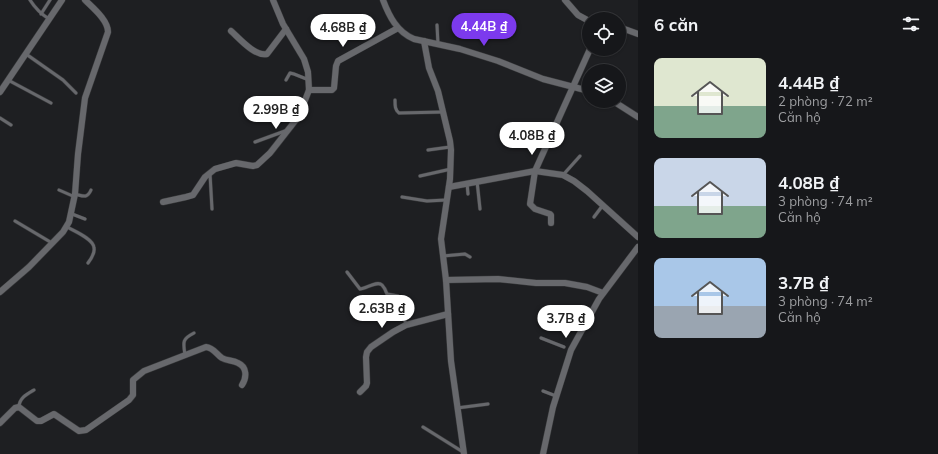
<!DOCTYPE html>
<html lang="vi">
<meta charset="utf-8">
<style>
body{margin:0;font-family:Mulish,sans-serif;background:#1f2023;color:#f1f3f6;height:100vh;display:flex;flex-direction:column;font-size:15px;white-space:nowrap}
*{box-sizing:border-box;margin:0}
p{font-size:13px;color:#9e9fa2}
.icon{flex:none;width:22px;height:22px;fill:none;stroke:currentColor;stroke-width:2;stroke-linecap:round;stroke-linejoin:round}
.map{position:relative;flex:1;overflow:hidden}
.details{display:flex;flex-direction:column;background:#16171a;width:300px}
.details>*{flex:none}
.tools{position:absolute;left:582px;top:12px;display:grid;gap:8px}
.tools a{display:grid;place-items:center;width:44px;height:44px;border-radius:50%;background:#16171a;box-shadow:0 1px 3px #0004,0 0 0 1px #353639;font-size:20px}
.price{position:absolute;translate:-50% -34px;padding:0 9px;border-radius:14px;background:#fff;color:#222;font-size:13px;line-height:26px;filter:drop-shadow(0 1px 2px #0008)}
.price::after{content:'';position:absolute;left:50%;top:24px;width:12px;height:9px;margin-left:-6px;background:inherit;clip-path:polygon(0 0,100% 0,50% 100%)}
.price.on{background:#7c3aed;color:#fff}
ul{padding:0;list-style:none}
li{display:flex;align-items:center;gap:12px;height:100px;padding:0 16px}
li span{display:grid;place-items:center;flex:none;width:112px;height:80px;border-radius:8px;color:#555}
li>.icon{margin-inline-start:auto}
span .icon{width:48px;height:48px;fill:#fffc;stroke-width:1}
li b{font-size:17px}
h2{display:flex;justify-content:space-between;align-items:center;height:48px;padding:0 16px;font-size:17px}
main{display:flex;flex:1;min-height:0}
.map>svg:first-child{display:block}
</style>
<main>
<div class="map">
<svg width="638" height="454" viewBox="0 0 638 454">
<rect width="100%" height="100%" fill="#1e1f22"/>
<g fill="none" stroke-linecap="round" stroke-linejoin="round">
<g stroke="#393a3c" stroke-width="4">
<g id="lane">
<path d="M30 0C35 8 41 14 49 19"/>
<polyline points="41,14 50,0"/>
<polyline points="437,25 438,44"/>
<polyline points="26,54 63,80 76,93"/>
<polyline points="8,80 51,103"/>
<polyline points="286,80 290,73 294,74 309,80"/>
<path d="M395 100C395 106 395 110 399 113L443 112"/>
<polyline points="0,118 11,125"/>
<polyline points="255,142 285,131"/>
<polyline points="428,150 450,147"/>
<polyline points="210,174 212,209"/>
<polyline points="563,175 580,156"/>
<polyline points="420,176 451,169"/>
<polyline points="477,181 480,209"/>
<polyline points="467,183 468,194"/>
<polyline points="59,190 75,197"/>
<path d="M75 194C83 196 87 199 91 190"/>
<polyline points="402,197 427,201 446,200"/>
<polyline points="72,214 85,219"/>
<polyline points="594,217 603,205"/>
<polyline points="15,221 52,243"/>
<path d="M67 227C74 231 94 239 94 248 95 253 91 259 88 263"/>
<polyline points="443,256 465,254 470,257"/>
<path d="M347 272 360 289C366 289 377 280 382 285 384 287 386 291 387 294L398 296 400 300 406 325"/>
<polyline points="541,338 564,347"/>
<path d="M185 355C183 342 182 339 194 333"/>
<polyline points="543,391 556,396"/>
<path d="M19 407C19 398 27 394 34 390"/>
<polyline points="457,408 488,404"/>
<polyline points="423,427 463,452"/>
</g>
</g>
<g stroke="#393a3c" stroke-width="7">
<g id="street">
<path d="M383 0C389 16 397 32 414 39L460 49 498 61 543 79 589 91"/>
<polyline points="565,0 578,15 589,21"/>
<polyline points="619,27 638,34"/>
<path d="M231 31C239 38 255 57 267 54L286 29"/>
<polyline points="424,41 429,68 438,91 450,141 451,150 450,179 441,239 446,280 451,361 464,454"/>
<polyline points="309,90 332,90 334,88 336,66 338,61 398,28"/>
<polyline points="0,92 62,0"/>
<polyline points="613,101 638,117"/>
<polyline points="449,187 535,171 563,175 574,181 587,191 638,237"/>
<polyline points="163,202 186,197 193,195 205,177 215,169 236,163 253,166 257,165 270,153 299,116 309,90 308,72 304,59 283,24 273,0"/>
<polyline points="551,223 551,215 550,214 535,209 530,204 535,171 590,49"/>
<polyline points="446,280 498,279 536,283 565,283 587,287 603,293"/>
<path d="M0 292 29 267 63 232 69 222 75 194 78 154 85 98 108 32C108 20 93 8 85 0"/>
<polyline points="360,392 366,386 367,383 366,357 367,352 371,347 393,332 406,325 448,314"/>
<path d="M0 423 15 408 19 407 37 421H41L54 414 79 431 86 430 129 400 133 395V380L144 371 206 347C214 348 216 354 222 358 227 361 233 360 238 363 247 367 247 377 242 385"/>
<polyline points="543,454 553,407 571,350 599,299 638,247"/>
</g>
</g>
<use href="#lane" stroke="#67686c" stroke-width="3"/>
<use href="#street" stroke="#67686c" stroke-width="6"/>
</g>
</svg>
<div class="tools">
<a><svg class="icon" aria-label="locate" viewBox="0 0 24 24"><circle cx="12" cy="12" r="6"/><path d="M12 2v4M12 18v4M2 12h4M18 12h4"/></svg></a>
<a><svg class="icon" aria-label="layers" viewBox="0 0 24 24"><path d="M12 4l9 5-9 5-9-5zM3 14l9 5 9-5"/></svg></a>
</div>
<b class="price on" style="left:484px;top:47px">4.44B ₫</b>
<b class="price" style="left:343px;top:48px">4.68B ₫</b>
<b class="price" style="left:276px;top:130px">2.99B ₫</b>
<b class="price" style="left:532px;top:156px">4.08B ₫</b>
<b class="price" style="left:382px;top:329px">2.63B ₫</b>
<b class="price" style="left:566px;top:339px">3.7B ₫</b>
</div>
<section class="details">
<h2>6 căn<svg class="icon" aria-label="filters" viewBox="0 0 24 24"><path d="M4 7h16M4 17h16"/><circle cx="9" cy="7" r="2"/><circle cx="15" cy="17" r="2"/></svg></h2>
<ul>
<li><span style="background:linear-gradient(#dfe7d0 60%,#7fa58c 0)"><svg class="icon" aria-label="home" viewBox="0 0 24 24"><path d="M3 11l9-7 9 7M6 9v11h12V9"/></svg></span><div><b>4.44B ₫</b><p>2 phòng · 72 m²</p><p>Căn hộ</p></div></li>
<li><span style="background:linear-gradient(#c9d6e8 60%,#7fa58c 0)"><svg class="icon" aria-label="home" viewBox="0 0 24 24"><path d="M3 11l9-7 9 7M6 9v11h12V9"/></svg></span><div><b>4.08B ₫</b><p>3 phòng · 74 m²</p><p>Căn hộ</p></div></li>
<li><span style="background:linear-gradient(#a9c7e8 60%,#9aa5b1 0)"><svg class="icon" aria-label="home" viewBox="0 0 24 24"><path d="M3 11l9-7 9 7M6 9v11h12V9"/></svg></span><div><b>3.7B ₫</b><p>3 phòng · 74 m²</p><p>Căn hộ</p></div></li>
</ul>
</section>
</main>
